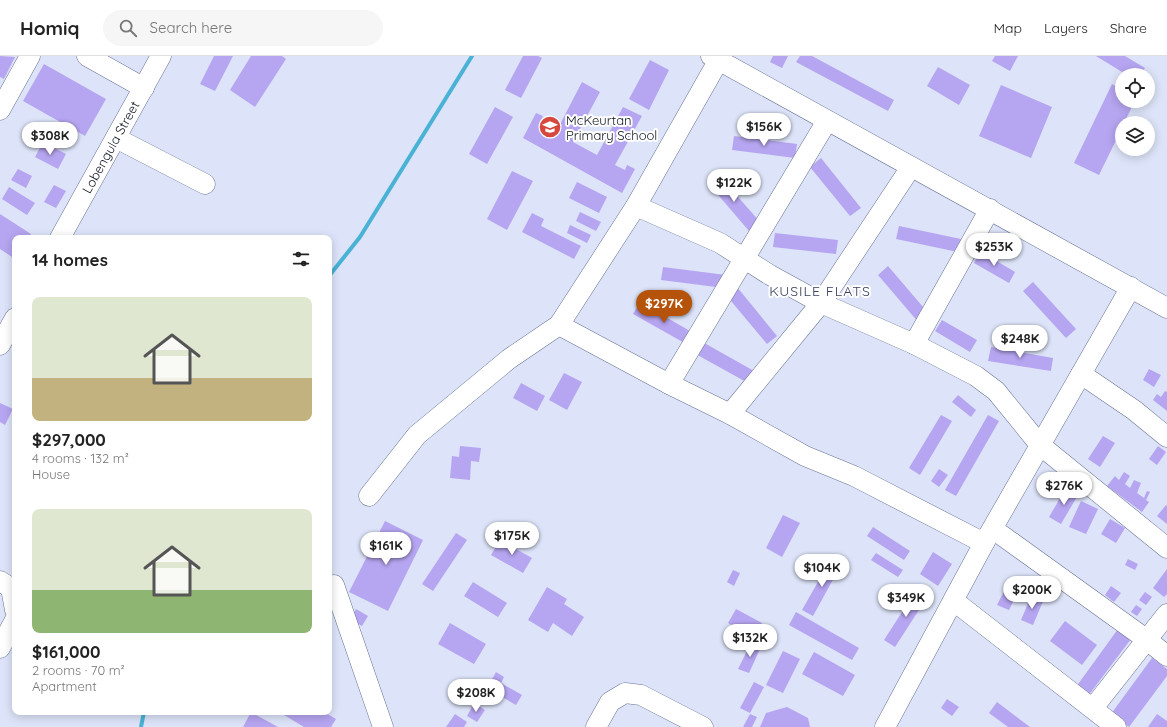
<!DOCTYPE html>
<meta charset="utf-8">
<style>
body{margin:0;font-family:Quicksand,sans-serif;background:#f6f6f6;color:#222;height:100vh;display:flex;flex-direction:column;font-size:15px;white-space:nowrap}
*{box-sizing:border-box;margin:0}
p{font-size:13px;color:#767676}
.icon{flex:none;width:22px;height:22px;fill:none;stroke:currentColor;stroke-width:2;stroke-linecap:round;stroke-linejoin:round}
.map{position:relative;flex:1;overflow:hidden}
.side{position:absolute;left:12px;top:179px;width:320px;height:480px;display:flex;flex-direction:column;background:#fff;border-radius:8px;box-shadow:0 2px 10px #0003}
.side>*{flex:none}
.controls{position:absolute;left:1115px;top:12px;display:grid;gap:8px}
.controls a{display:grid;place-items:center;width:40px;height:40px;border-radius:50%;background:#fff;box-shadow:0 2px 10px #0003;font-size:20px}
.price{position:absolute;translate:-50% -34px;padding:0 9px;border-radius:14px;background:#fff;color:#222;font-size:13px;line-height:26px;filter:drop-shadow(0 1px 2px #0008)}
.price::after{content:'';position:absolute;left:50%;top:24px;width:12px;height:9px;margin-left:-6px;background:inherit;clip-path:polygon(0 0,100% 0,50% 100%)}
.price.current{background:#b45309;color:#fff}
ul{padding:0;list-style:none}
li{display:grid;align-content:center;gap:8px;height:212px;padding:0 20px}
li span{display:grid;place-items:center;height:124px;border-radius:8px;color:#555}
li>.icon{margin-inline-start:auto}
span .icon{width:72px;height:72px;fill:#fffc;stroke-width:1}
li b{font-size:17px}
h2{display:flex;justify-content:space-between;align-items:center;height:48px;padding:0 20px;font-size:17px}
header{display:flex;align-items:center;gap:24px;box-sizing:border-box;height:56px;padding:0 20px;background:#fff;border-bottom:1px solid #e0e0e0}
header strong{font-size:19px}
nav{display:flex;gap:22px;margin-inline-start:auto;font-size:14px}
.search{width:280px;height:36px;background:#f6f6f6;display:flex;align-items:center;gap:10px;box-sizing:border-box;padding:0 14px;border-radius:22px;color:#767676;font-size:15px}
.map>svg:first-child{display:block}
</style>
<header>
<strong>Homiq</strong>
<div class="search"><svg class="icon" aria-label="search" viewBox="0 0 24 24"><circle cx="10" cy="10" r="6"/><path d="M15 15l6 6"/></svg>Search here</div>
<nav><a>Map</a><a>Layers</a><a>Share</a></nav>
</header>
<div class="map">
<svg width="1167" height="671" viewBox="0 0 1167 671">
<rect width="100%" height="100%" fill="#dde4f9"/>
<g fill="none" stroke-linecap="round" stroke-linejoin="round">
<g stroke="#49b2d5" stroke-width="4">
<polyline points="329,220 360,181 472,0"/>
<polyline points="141,671 144,656"/>
</g>
</g>
<g fill="#b6a5f0">
<polygon points="0,0 15,1 4,23 0,21"/>
<polygon points="214,0 233,0 215,35 200,28"/>
<polygon points="251,0 282,0 286,3 255,51 230,34"/>
<polygon points="523,0 538,0 542,2 521,42 505,34"/>
<polygon points="773,0 788,0 782,12 770,6"/>
<polygon points="800,0 812,0 894,44 888,55 796,6"/>
<polygon points="995,0 1018,0 1010,15 992,5"/>
<polygon points="1096,0 1125,0 1145,12 1140,19 1127,19"/>
<polygon points="650,4 669,14 649,54 629,43"/>
<polygon points="44,8 106,43 85,80 23,45"/>
<polygon points="938,11 970,29 959,49 927,30"/>
<polygon points="582,26 600,36 573,86 597,99 623,51 642,60 615,109 625,114 627,109 635,113 622,137 523,82 536,57 543,60 540,67 556,76"/>
<polygon points="1112,28 1122,33 1122,45 1135,45 1124,67 1122,67 1122,72 1099,119 1074,107"/>
<polygon points="1001,29 1052,51 1031,102 979,80"/>
<polygon points="495,51 513,61 487,108 469,98"/>
<polygon points="734,80 797,88 795,102 732,94"/>
<polygon points="43,86 66,98 58,113 35,101"/>
<polygon points="821,102 861,152 850,160 810,111"/>
<polygon points="18,113 32,120 26,132 11,124"/>
<polygon points="512,115 533,125 507,174 487,163"/>
<polygon points="718,118 760,166 749,175 708,127"/>
<polygon points="577,126 607,141 599,157 569,142"/>
<polygon points="54,129 66,135 56,152 44,146"/>
<polygon points="9,131 35,147 27,159 2,143"/>
<polygon points="580,156 601,166 596,175 576,165"/>
<polygon points="532,157 544,163 541,170 581,190 574,203 522,176"/>
<polygon points="0,158 31,178 28,182 15,182 15,203 0,193"/>
<polygon points="570,169 591,179 587,187 567,177"/>
<polygon points="899,170 961,183 958,196 896,183"/>
<polygon points="775,177 838,184 836,198 773,191"/>
<polygon points="980,195 1015,216 1009,227 974,207"/>
<polygon points="888,210 929,258 919,267 878,219"/>
<polygon points="663,211 726,219 724,232 661,224"/>
<polygon points="1033,226 1076,273 1066,282 1023,235"/>
<polygon points="737,231 777,280 767,288 726,239"/>
<polygon points="640,246 695,278 688,289 633,258"/>
<polygon points="942,264 977,284 970,296 935,275"/>
<polygon points="699,284 754,315 748,327 692,296"/>
<polygon points="991,291 1053,302 1051,315 988,305"/>
<polygon points="1149,313 1161,319 1154,331 1143,324"/>
<polygon points="564,317 582,326 567,354 549,344"/>
<polygon points="521,327 545,340 537,355 513,342"/>
<polygon points="1165,335 1167,336 1167,355 1153,344 1157,338 1161,341"/>
<polygon points="958,339 976,354 971,361 952,346"/>
<polygon points="0,347 13,353 5,369 0,366"/>
<polygon points="941,359 952,365 920,419 909,412"/>
<polygon points="988,359 999,365 956,440 945,434"/>
<polygon points="1103,380 1115,387 1100,411 1088,403"/>
<polygon points="460,390 481,392 479,406 471,405 470,424 450,422 452,400 459,401"/>
<polygon points="1158,390 1166,396 1157,409 1149,403"/>
<polygon points="939,413 948,419 939,431 931,425"/>
<polygon points="1124,416 1130,420 1125,428 1130,432 1134,424 1141,427 1137,437 1144,442 1147,435 1150,436 1146,444 1149,446 1142,456 1107,430 1115,420 1119,424"/>
<polygon points="1066,432 1078,439 1061,468 1049,461"/>
<polygon points="1081,445 1098,453 1086,478 1069,471"/>
<polygon points="1166,449 1167,450 1167,468 1157,460"/>
<polygon points="783,459 800,467 782,501 766,492"/>
<polygon points="1110,463 1125,472 1116,487 1101,478"/>
<polygon points="385,465 423,484 388,555 349,536"/>
<polygon points="873,471 910,495 904,504 867,480"/>
<polygon points="456,477 467,484 433,535 422,528"/>
<polygon points="500,484 532,502 523,517 491,499"/>
<polygon points="933,496 952,508 938,530 920,518"/>
<polygon points="876,497 903,514 898,521 871,504"/>
<polygon points="831,503 841,509 813,560 802,554"/>
<polygon points="1128,503 1138,508 1135,514 1125,509"/>
<polygon points="1167,513 1167,538 1164,541 1153,532"/>
<polygon points="733,514 740,517 734,530 727,526"/>
<polygon points="1009,525 1021,530 1009,554 997,549"/>
<polygon points="473,526 507,547 498,561 464,540"/>
<polygon points="1111,530 1121,537 1114,546 1105,539"/>
<polygon points="547,531 567,543 564,548 584,561 572,580 553,567 548,576 528,564"/>
<polygon points="917,533 928,540 895,591 884,584"/>
<polygon points="1145,536 1152,541 1146,549 1139,544"/>
<polygon points="1032,538 1044,543 1033,569 1021,564"/>
<polygon points="1136,549 1142,553 1137,560 1131,556"/>
<polygon points="356,553 368,560 362,570 350,563"/>
<polygon points="736,553 762,567 754,582 728,567"/>
<polygon points="796,556 859,592 852,604 789,569"/>
<polygon points="1065,565 1097,589 1082,609 1050,585"/>
<polygon points="450,567 486,588 474,608 438,588"/>
<polygon points="1118,573 1131,583 1088,640 1076,631"/>
<polygon points="751,587 761,591 749,617 738,613"/>
<polygon points="783,595 800,603 783,637 766,629"/>
<polygon points="814,596 855,619 843,640 802,618"/>
<polygon points="1152,602 1167,613 1167,620 1129,671 1111,658"/>
<polygon points="496,616 504,621 501,627 522,639 516,649 495,637 490,646 482,641"/>
<polygon points="754,626 764,631 750,657 740,652"/>
<polygon points="947,643 959,651 952,660 941,652"/>
<polygon points="997,646 1030,671 1008,671 989,657"/>
<polygon points="474,647 485,654 477,666 467,660"/>
<polygon points="787,651 808,662 810,671 760,671 766,657"/>
<polygon points="251,656 278,671 243,671"/>
<polygon points="279,656 324,656 336,663 331,671 304,671"/>
<polygon points="455,658 467,666 464,671 446,671"/>
<polygon points="750,658 757,661 752,671 743,671"/>
<polygon points="1157,658 1167,665 1167,671 1148,671"/>
</g>
<g fill="none" stroke-linecap="round" stroke-linejoin="round">
<g stroke="#6b7593" stroke-width="21">
<g id="minor">
<polyline points="87,0 144,32"/>
<polyline points="711,0 1167,252"/>
<polyline points="0,54 30,0"/>
<polyline points="116,82 205,128"/>
<polyline points="636,150 720,187 770,219 821,247 914,288 976,320 996,335 1040,389 1167,492"/>
<path id="s1" d="M60 182 161 0"/>
<polyline points="559,269 669,328 730,358 805,400 854,420 984,487"/>
<polyline points="914,288 990,153"/>
<polyline points="0,289 15,262"/>
<polyline points="1081,318 1134,354 1167,381"/>
<polyline points="669,328 827,65"/>
<polyline points="730,358 821,247 911,111"/>
<polyline points="369,440 417,379 509,303 559,269 636,150 721,0"/>
<polyline points="993,473 1146,583 1167,600"/>
<polyline points="0,525 11,532 15,554"/>
<polyline points="334,529 383,671"/>
<polyline points="954,545 1116,671"/>
<polyline points="0,592 15,564"/>
<polyline points="1093,652 1167,558"/>
<polyline points="596,671 610,646 625,637 641,639 703,671"/>
<polyline points="885,671 984,487 1131,231"/>
</g>
</g>
<use href="#minor" stroke="#fff" stroke-width="20"/>
</g>
<defs>
<g id="school-disc" transform="scale(1.15)"><circle r="9.5" fill="#d6483d" stroke="#fff"/><path d="M0-5L7-2L0 1L-7-2ZM-4 1L0 2.5L4 1V4Q0 6-4 4Z" fill="#fff"/></g>
</defs>
<g fill-rule="evenodd">
<use href="#school-disc" x="550" y="71"/>
</g>
<g text-anchor="middle" stroke-width="4" stroke-linejoin="round" paint-order="stroke">
<g font-size="13" fill="#0f131e" stroke="#fff" text-anchor="start">
<text x="566" y="69">McKeurtan<tspan x="566" dy="15">Primary School</tspan></text>
</g>
<g font-size="13" fill="#0f131e" stroke="#fff">
<text dy="5" stroke="none"><textPath href="#s1" startOffset="104">Lobengula Street</textPath></text>
</g>
<g font-size="14" letter-spacing="1" fill="#39415d" stroke="#fff">
<text x="820" y="240">KUSILE FLATS</text>
</g>
</g>
</svg>
<div class="controls">
<a><svg class="icon" aria-label="locate" viewBox="0 0 24 24"><circle cx="12" cy="12" r="6"/><path d="M12 2v4M12 18v4M2 12h4M18 12h4"/></svg></a>
<a><svg class="icon" aria-label="layers" viewBox="0 0 24 24"><path d="M12 4l9 5-9 5-9-5zM3 14l9 5 9-5"/></svg></a>
</div>
<b class="price" style="left:764px;top:91px">$156K</b>
<b class="price" style="left:50px;top:100px">$308K</b>
<b class="price" style="left:734px;top:147px">$122K</b>
<b class="price" style="left:994px;top:211px">$253K</b>
<b class="price current" style="left:664px;top:268px">$297K</b>
<b class="price" style="left:1020px;top:303px">$248K</b>
<b class="price" style="left:1064px;top:450px">$276K</b>
<b class="price" style="left:512px;top:500px">$175K</b>
<b class="price" style="left:386px;top:510px">$161K</b>
<b class="price" style="left:822px;top:532px">$104K</b>
<b class="price" style="left:1032px;top:554px">$200K</b>
<b class="price" style="left:906px;top:562px">$349K</b>
<b class="price" style="left:750px;top:602px">$132K</b>
<b class="price" style="left:476px;top:657px">$208K</b>
<section class="side">
<h2>14 homes<svg class="icon" aria-label="filters" viewBox="0 0 24 24"><path d="M4 7h16M4 17h16"/><circle cx="9" cy="7" r="2"/><circle cx="15" cy="17" r="2"/></svg></h2>
<ul>
<li><span style="background:linear-gradient(#dfe7d0 65%,#c2b280 0)"><svg class="icon" aria-label="home" viewBox="0 0 24 24"><path d="M3 11l9-7 9 7M6 9v11h12V9"/></svg></span><div><b>$297,000</b><p>4 rooms · 132 m²</p><p>House</p></div></li>
<li><span style="background:linear-gradient(#dfe7d0 65%,#8fb573 0)"><svg class="icon" aria-label="home" viewBox="0 0 24 24"><path d="M3 11l9-7 9 7M6 9v11h12V9"/></svg></span><div><b>$161,000</b><p>2 rooms · 70 m²</p><p>Apartment</p></div></li>
</ul>
</section>
</div>
